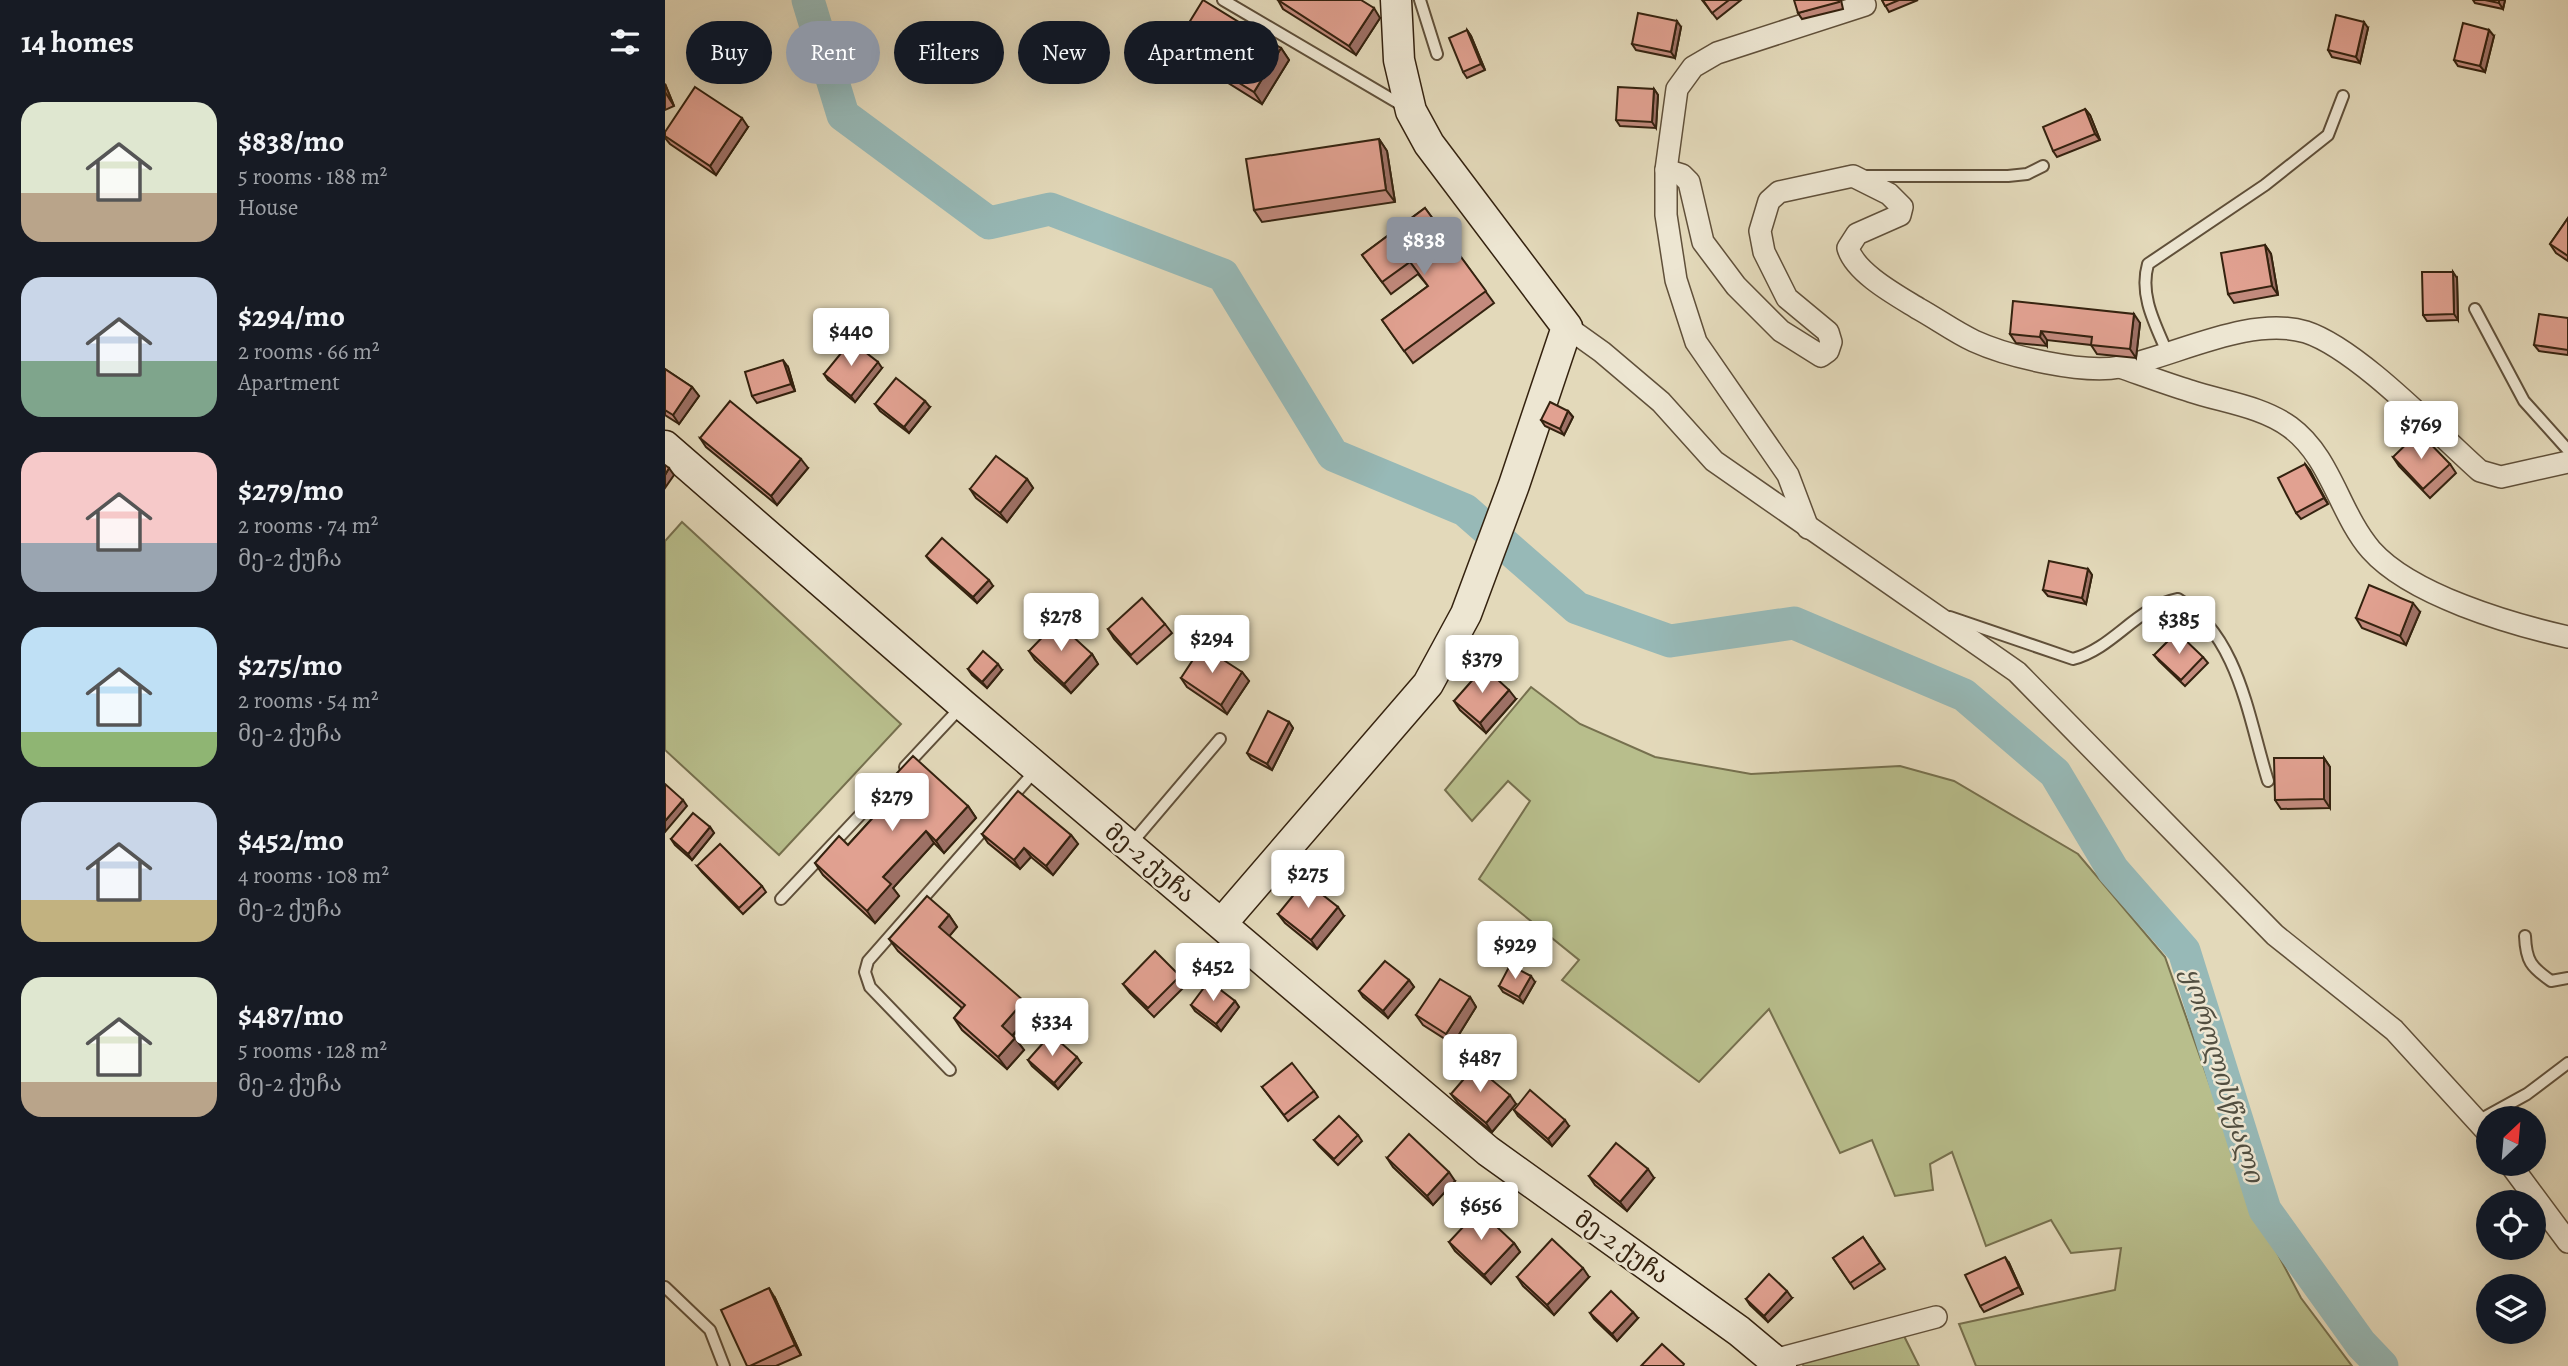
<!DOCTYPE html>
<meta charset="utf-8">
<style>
body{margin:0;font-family:Alegreya,"Noto Serif Georgian",serif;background:#242831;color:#f1f3f6;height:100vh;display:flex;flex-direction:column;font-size:26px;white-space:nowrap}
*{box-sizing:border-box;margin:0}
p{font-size:23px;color:#9ea1a6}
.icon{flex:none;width:38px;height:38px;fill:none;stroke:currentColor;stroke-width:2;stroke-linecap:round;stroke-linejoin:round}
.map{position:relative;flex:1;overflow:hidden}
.details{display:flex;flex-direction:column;background:#171b24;width:665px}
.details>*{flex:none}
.top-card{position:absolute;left:21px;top:21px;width:665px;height:63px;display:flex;gap:14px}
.needle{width:46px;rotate:26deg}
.fabs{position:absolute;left:1811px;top:1106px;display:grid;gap:14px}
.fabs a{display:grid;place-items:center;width:70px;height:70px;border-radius:50%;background:#171b24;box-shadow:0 7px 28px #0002;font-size:35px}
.price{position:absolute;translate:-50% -60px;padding:0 16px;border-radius:7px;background:#fff;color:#222;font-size:23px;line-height:46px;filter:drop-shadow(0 2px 4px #0008)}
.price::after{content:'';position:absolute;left:50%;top:42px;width:21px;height:16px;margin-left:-10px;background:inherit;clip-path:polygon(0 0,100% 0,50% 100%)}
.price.selected{background:#8c9099;color:#fff}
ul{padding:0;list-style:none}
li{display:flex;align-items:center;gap:21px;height:175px;padding:0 21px}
li span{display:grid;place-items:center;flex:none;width:196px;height:140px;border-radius:21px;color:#555}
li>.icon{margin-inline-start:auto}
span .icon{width:84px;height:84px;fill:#fffc;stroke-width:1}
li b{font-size:30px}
h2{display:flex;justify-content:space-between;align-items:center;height:84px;padding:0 21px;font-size:30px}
.chip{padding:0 24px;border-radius:32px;background:#171b24;box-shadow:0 7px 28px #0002;font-size:24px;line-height:63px}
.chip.selected{background:#8c9099;color:#fff}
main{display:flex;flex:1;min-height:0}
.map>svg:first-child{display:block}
</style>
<main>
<section class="details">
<h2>14 homes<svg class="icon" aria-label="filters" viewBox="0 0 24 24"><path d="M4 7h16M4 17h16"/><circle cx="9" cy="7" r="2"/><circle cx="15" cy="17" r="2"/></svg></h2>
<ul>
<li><span style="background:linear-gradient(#dfe7d0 65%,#b9a48a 0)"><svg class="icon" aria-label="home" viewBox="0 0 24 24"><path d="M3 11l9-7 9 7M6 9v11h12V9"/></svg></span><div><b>$838/mo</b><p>5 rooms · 188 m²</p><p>House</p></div></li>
<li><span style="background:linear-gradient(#c9d6e8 60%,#7fa58c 0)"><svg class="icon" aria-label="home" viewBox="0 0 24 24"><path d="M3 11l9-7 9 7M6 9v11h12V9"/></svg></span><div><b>$294/mo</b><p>2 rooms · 66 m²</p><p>Apartment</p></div></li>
<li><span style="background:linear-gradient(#f6c9c9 65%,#9aa5b1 0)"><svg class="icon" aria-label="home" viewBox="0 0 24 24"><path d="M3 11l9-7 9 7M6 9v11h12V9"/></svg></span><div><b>$279/mo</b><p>2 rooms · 74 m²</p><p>მე-2 ქუჩა</p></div></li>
<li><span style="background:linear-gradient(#bfe0f5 75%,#8fb573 0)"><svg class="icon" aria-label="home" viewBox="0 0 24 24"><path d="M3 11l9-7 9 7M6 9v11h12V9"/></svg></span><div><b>$275/mo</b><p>2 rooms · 54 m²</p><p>მე-2 ქუჩა</p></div></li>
<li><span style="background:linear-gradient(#c9d6e8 70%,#c2b280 0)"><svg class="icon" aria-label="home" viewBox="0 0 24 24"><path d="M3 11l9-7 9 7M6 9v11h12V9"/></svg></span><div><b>$452/mo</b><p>4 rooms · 108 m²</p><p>მე-2 ქუჩა</p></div></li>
<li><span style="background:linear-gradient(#dfe7d0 75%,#b9a48a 0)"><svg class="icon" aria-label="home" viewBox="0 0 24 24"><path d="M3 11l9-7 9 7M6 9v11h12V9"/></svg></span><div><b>$487/mo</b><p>5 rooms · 128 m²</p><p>მე-2 ქუჩა</p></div></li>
</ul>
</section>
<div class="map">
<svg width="1903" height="1366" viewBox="0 0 1903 1366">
<rect width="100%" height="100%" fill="#e3d9ba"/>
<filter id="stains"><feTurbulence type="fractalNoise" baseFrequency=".00286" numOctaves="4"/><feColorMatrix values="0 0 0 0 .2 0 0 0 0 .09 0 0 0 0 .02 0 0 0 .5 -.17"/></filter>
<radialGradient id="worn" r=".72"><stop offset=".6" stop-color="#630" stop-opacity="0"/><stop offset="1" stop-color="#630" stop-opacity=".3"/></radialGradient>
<g fill="#b8be8c" stroke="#76704e" stroke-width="2">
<polygon points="17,522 236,724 114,855 0,750 0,541"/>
<polygon points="866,687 915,724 990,757 1086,774 1235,766 1289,781 1413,854 1500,957 1588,1207 1636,1298 1687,1366 1311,1366 1294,1324 1450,1290 1456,1248 1406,1253 1386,1220 1321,1246 1287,1152 1265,1164 1268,1190 1230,1196 1207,1140 1175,1153 1104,1009 1034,1082 897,980 914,960 814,879 865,801 843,781 807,821 780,790"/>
<polygon points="1239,1336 1254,1366 1139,1366 1134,1361"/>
</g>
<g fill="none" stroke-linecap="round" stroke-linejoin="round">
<polyline stroke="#97b9b7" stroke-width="33" points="143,0 178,115 324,223 385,209 558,275 668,455 800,510 912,608 1005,641 1129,623 1299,695 1390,773 1448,870 1519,951 1600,1210 1696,1344 1717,1366"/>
<g stroke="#60503a" stroke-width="14">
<g id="lane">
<polyline points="558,0 740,107"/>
<polyline points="755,0 772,54"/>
<polyline points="1198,176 1343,176 1362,174 1378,166"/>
<polyline points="1810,309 1859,401 1903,450"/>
<path d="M1502 352C1490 324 1474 295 1483 264L1600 185 1663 135 1678 96"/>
<path d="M1285 617 1408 659C1449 648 1471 607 1513 599 1574 636 1583 717 1603 781"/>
<polyline points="240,767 296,707"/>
<polyline points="465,845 555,739"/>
<polyline points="116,899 227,781"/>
<path d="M1860 936C1861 961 1866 967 1886 981L1903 978"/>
<polyline points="285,1070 205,987 200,972 203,961 370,771"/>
<polyline points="1813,1121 1862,1094 1903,1063"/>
<polyline points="0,1287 45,1330 59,1366"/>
</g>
</g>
<g stroke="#60503a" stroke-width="24">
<g id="street">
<path d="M1001 170 1017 175 1024 182 1038 242 1071 286 1116 331 1156 356 1163 351 1166 342 1163 332 1122 298 1099 252 1095 231 1104 201 1114 192 1188 176 1224 194 1237 207 1235 215 1192 234 1183 248C1190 273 1233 296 1254 309 1272 319 1290 332 1309 341 1344 357 1418 374 1455 367 1510 356 1585 315 1641 332 1693 349 1772 433 1815 471L1836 477 1903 462"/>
<polyline points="902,327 937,352 996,402 1049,461 1352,672 1610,935 1729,1030 1824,1134"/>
<path d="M1455 367C1478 375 1502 384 1525 391 1558 402 1596 406 1625 427 1666 457 1674 513 1706 550 1746 595 1845 624 1903 637"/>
<polyline points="1143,528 1123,475 1031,342 1011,280 1001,215 1001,170 1012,89 1028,67 1052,53 1200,5"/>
<polyline points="1845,1164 1903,1242"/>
<polyline points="1109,1360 1271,1317"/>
</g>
</g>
<g stroke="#34220f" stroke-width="33">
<g id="secondary">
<polyline points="0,446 298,705 823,1151 1074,1331 1116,1366"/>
<polyline points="557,923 763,684 801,614 849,485 902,327 764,144 746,111 734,60 731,0"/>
</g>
</g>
<use href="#lane" stroke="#ede6d2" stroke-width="10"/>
<use href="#street" stroke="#ede6d2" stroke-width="21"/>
<use href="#secondary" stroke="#ede6d2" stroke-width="30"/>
</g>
<g fill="#c28a7d" stroke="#34220f" stroke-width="2">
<polygon points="613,0 715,18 691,55 618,9"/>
<polygon points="1037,0 1076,0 1052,19"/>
<polygon points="1176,0 1178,9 1137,19 1133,13"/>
<polygon points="1217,0 1253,0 1224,12"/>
<polygon points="1808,0 1840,0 1838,9 1810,3"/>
<polygon points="1016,27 1010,58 971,50 967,44"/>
<polygon points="1703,28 1695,63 1667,57 1663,50"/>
<polygon points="802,30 806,36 820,70 802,78 798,72"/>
<polygon points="1829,36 1820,72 1793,66 1789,60"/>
<polygon points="511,44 616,48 624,60 597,104 520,56"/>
<polygon points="0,84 9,106 0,110"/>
<polygon points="989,89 993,95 991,128 955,126 951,120"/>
<polygon points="1420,109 1425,115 1435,140 1392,157 1388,151"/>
<polygon points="83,127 51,175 5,144 0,138 0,132"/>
<polygon points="714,139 722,151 730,202 597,222 589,210"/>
<polygon points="760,208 829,303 748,363 717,320 763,286 753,274 726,294 697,255"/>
<polygon points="1903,218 1903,261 1891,253 1885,244"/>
<polygon points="1600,245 1606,254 1613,295 1569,303 1563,294"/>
<polygon points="1792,278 1793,320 1762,321 1758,315"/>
<polygon points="1903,318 1903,355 1874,351 1869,345"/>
<polygon points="1475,323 1471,358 1432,354 1426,345 1382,340 1382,346 1351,343 1345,334"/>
<polygon points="123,367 130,391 92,403 87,396"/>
<polygon points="217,368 190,402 163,380 159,374"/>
<polygon points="0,369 27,387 34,396 14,424 0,415"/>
<polygon points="210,404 265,407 244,433 215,411"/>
<polygon points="903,411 908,417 899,435 880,426 876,420"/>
<polygon points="35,438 143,468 112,505 41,447"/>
<polygon points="1728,457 1785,464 1791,473 1765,498 1734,466"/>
<polygon points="1640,464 1663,504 1636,519 1631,513"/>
<polygon points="362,479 368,488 342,522 311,498 305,489"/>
<polygon points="261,556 328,586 312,603 266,562"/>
<polygon points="1423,569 1427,575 1421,604 1383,596 1378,590"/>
<polygon points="1755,612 1741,645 1697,628 1691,618"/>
<polygon points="500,624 507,633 472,664 449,639 443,629"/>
<polygon points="364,651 427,654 433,664 406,693 370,660"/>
<polygon points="1489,655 1538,657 1543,663 1520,686 1494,661"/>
<polygon points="303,669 337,670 322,688 307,675"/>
<polygon points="577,672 584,681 562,714 522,687 516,678"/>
<polygon points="851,699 821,733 795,710 789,701"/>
<polygon points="624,722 628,728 607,770 586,759 582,753"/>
<polygon points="1659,758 1665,767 1665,808 1616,809 1610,800"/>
<polygon points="216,790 303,806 311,818 279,853 269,843 228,888 234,896 210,923 158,875 150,863 183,845 223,801"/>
<polygon points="45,827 49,833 27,860 10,845 6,839"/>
<polygon points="317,834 406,835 413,844 388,875 366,857 355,869 323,843"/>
<polygon points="32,866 97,886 101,892 78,914 37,872"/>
<polygon points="613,914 679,916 652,949 620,923"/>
<polygon points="284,915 292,927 284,936 367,1013 348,1036 359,1050 342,1069 297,1030 289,1018 297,1008 233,951 224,939"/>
<polygon points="515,976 521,985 489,1017 465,993 458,984"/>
<polygon points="744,980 749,987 723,1018 698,997 694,991"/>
<polygon points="870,982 858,1003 838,992 834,986"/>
<polygon points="805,997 811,1007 788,1044 758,1025 751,1015"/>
<polygon points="570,1001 574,1007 556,1031 530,1011 526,1005"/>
<polygon points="363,1060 416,1063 393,1089 367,1066"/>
<polygon points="597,1087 649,1091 653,1097 623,1121"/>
<polygon points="786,1094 851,1104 827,1132 793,1103"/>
<polygon points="849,1110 904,1126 887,1146 853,1116"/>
<polygon points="693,1135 697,1141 673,1165 654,1146 649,1140"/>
<polygon points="722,1158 790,1181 768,1205 728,1167"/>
<polygon points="924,1176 989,1178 962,1211 930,1185"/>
<polygon points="1198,1237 1220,1269 1189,1289 1168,1258"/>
<polygon points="784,1242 849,1243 855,1252 826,1284 790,1251"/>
<polygon points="1344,1263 1358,1294 1319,1312 1315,1306"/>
<polygon points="852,1277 924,1277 889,1315 858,1286"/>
<polygon points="110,1298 136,1355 111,1366 82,1366"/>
<polygon points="1127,1298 1103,1322 1085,1305 1081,1299"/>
<polygon points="925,1313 973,1318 952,1341 929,1319"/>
</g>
<g fill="#9e7166" stroke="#34220f" stroke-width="2">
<polygon points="1834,0 1840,0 1838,9 1834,3"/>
<polygon points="709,8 715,18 691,55 684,46"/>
<polygon points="1012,21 1016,27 1010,58 1006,52"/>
<polygon points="1699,22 1703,28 1695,63 1691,57"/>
<polygon points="802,30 806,36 820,70 816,64"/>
<polygon points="1824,30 1829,36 1820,72 1815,66"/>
<polygon points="616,48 624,60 597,104 589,92"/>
<polygon points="0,84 9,106 0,92"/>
<polygon points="989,89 993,95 991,128 987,122"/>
<polygon points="1420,109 1425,115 1435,140 1430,134"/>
<polygon points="77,118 83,127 51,175 45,166"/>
<polygon points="714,139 722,151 730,202 721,190"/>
<polygon points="1600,245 1606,254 1613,295 1607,286"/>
<polygon points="1788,272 1792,278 1793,320 1789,314"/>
<polygon points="1469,314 1475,323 1471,358 1465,349"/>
<polygon points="1376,331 1382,340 1382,346 1375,337"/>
<polygon points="118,360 123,367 130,391 126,384"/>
<polygon points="213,362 217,368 190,402 186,396"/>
<polygon points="27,387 34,396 14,424 8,415"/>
<polygon points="260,401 265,407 244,433 239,427"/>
<polygon points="903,411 908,417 899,435 895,429"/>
<polygon points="136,459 143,468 112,505 106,496"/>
<polygon points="1640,464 1645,470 1663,504 1659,498"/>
<polygon points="4,468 9,475 0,488 0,475"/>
<polygon points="362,479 368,488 342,522 335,513"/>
<polygon points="1423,569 1427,575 1421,604 1417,598"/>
<polygon points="324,580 328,586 312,603 308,597"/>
<polygon points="1748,603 1755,612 1741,645 1735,636"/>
<polygon points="427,654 433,664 406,693 399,684"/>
<polygon points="333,664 337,670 322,688 317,682"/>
<polygon points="577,672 584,681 562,714 556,705"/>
<polygon points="844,690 851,699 821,733 815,723"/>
<polygon points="624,722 628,728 607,770 602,764"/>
<polygon points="1659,758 1665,767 1665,808 1659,799"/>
<polygon points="18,800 22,806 0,832 0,821"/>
<polygon points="303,806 311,818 279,853 271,841"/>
<polygon points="45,827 49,833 27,860 23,854"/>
<polygon points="261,831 269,843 228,888 234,896 210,923 202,911 218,877"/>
<polygon points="406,835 413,844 388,875 381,866"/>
<polygon points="359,848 366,857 355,869 349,860"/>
<polygon points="673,907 679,916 652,949 646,940"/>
<polygon points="284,915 292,927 282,939 274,927"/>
<polygon points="866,976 870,982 858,1003 854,997"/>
<polygon points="744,980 749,987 723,1018 718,1011"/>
<polygon points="805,997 811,1007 788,1044 781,1034"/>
<polygon points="359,1001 367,1013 345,1038 337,1026"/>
<polygon points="570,1001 574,1007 556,1031 551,1024"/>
<polygon points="350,1038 359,1050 342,1069 333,1057"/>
<polygon points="412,1057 416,1063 393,1089 389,1083"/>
<polygon points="845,1095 851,1104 827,1132 821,1123"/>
<polygon points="900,1120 904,1126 887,1146 883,1139"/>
<polygon points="983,1169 989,1178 962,1211 955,1202"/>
<polygon points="784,1172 790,1181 768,1205 762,1196"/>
<polygon points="849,1243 855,1252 826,1284 819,1275"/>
<polygon points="1340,1257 1344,1263 1358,1294 1354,1287"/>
<polygon points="918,1268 924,1277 889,1315 882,1305"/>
<polygon points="104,1288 110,1298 136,1355 130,1345"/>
<polygon points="1122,1291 1127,1298 1103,1322 1099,1316"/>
<polygon points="968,1312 973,1318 952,1341 947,1334"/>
</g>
<g fill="#e1a191" stroke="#34220f" stroke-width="2">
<polygon points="538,0 616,48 589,92 511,44"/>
<polygon points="613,0 696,0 709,8 684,46"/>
<polygon points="1038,0 1064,0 1047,13"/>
<polygon points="1129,0 1173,0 1174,2 1133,13"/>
<polygon points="1217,0 1234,0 1220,6"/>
<polygon points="1820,0 1834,0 1834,3"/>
<polygon points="973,13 1012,21 1006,52 967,44"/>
<polygon points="1671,15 1699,22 1691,57 1663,50"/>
<polygon points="1798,23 1824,30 1815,66 1789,60"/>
<polygon points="802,30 816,64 798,72 784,38"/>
<polygon points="30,87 77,118 45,166 0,136 0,132"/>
<polygon points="953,87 989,89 987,122 951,120"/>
<polygon points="1420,109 1430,134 1388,151 1378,127"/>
<polygon points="714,139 721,190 589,210 581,159"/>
<polygon points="760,208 821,291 739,351 717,320 763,286 745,262 717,282 697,255"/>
<polygon points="1903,218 1903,256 1885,244"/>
<polygon points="1600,245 1607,286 1563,294 1556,253"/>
<polygon points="1757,272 1788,272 1789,314 1758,315"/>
<polygon points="1348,301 1469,314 1465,349 1426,345 1427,337 1376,331 1375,337 1345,334"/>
<polygon points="1874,314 1903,318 1903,350 1869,345"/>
<polygon points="186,341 213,362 186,396 159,374"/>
<polygon points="118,360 126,384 87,396 80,372"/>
<polygon points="0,369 27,387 8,415 0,410"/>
<polygon points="231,378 260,401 239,427 210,404"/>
<polygon points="65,401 136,459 106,496 35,438"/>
<polygon points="885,402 903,411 895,429 876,420"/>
<polygon points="1754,432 1785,464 1758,489 1728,457"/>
<polygon points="331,456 362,479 335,513 305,489"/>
<polygon points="1640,464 1659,498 1631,513 1613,478"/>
<polygon points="0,465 4,468 0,475"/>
<polygon points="277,538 324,580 308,597 261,556"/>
<polygon points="1384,561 1423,569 1417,598 1378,590"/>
<polygon points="1704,585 1748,603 1735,636 1691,618"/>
<polygon points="477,598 500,624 466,655 443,629"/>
<polygon points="392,622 427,654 399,684 364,651"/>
<polygon points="1512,632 1538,657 1516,680 1489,655"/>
<polygon points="537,646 577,672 556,705 516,678"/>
<polygon points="318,651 333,664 317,682 303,669"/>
<polygon points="819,667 844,690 815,723 789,701"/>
<polygon points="603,711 624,722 602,764 582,753"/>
<polygon points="248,756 303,806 271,841 261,831 218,877 226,884 202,911 150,863 174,836 183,845 225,799 216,790"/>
<polygon points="1609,758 1659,758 1659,799 1610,800"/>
<polygon points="0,784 18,800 0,821"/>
<polygon points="353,791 406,835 381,866 359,848 349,860 317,834"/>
<polygon points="28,813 45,827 23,854 6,839"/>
<polygon points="55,844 97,886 74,908 32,866"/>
<polygon points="640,881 673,907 646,940 613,914"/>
<polygon points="262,896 284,915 274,927 359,1001 337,1026 350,1038 333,1057 289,1018 300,1005 224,939"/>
<polygon points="490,951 515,976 483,1008 458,984"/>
<polygon points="720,961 744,980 718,1011 694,991"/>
<polygon points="845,965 866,976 854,997 834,986"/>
<polygon points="775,979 805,997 781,1034 751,1015"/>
<polygon points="544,981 570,1001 551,1024 526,1005"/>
<polygon points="386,1034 412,1057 389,1083 363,1060"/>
<polygon points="627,1063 649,1091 619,1115 597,1087"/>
<polygon points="810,1066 845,1095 821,1123 786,1094"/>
<polygon points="865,1090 900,1120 883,1139 849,1110"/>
<polygon points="674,1116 693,1135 669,1159 649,1140"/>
<polygon points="744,1134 784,1172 762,1196 722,1158"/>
<polygon points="951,1143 983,1169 955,1202 924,1176"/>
<polygon points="814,1210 849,1243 819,1275 784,1242"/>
<polygon points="1198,1237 1215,1263 1185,1283 1168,1258"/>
<polygon points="887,1239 918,1268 882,1305 852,1277"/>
<polygon points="1340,1257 1354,1287 1315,1306 1300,1275"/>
<polygon points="1104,1274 1122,1291 1099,1316 1081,1299"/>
<polygon points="104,1288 130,1345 85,1366 82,1366 56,1310"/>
<polygon points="946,1291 968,1312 947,1334 925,1313"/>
<polygon points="997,1344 1019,1364 1018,1366 976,1366"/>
</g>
<g text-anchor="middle" stroke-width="5" stroke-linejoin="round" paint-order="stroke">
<g font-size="24" fill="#34220f" stroke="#ede6d2">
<text transform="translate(485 863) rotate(40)" y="8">მე-2 ქუჩა</text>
<text transform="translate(957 1247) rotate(35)" y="8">მე-2 ქუჩა</text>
</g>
<g font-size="26" font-style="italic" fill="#524f41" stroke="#ede6d2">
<text transform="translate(1558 1075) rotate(73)" y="9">ყოროლისწყალი</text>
</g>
</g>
<rect width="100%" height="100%" filter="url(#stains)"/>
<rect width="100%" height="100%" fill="url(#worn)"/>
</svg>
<div class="fabs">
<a><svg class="needle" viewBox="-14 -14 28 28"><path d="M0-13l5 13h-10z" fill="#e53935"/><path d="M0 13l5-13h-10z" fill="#9ea1a6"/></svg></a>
<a><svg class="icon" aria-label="locate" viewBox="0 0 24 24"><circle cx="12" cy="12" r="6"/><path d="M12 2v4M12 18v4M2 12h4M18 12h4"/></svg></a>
<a><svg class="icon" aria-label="layers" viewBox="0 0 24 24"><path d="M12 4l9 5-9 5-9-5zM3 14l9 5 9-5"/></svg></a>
</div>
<b class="price selected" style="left:759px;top:277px">$838</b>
<b class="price" style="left:186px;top:368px">$440</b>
<b class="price" style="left:1756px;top:461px">$769</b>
<b class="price" style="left:396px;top:653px">$278</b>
<b class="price" style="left:1514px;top:656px">$385</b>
<b class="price" style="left:547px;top:675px">$294</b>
<b class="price" style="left:817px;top:695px">$379</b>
<b class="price" style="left:227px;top:833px">$279</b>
<b class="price" style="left:643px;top:910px">$275</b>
<b class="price" style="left:850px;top:981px">$929</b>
<b class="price" style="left:548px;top:1003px">$452</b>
<b class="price" style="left:387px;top:1058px">$334</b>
<b class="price" style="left:815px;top:1094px">$487</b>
<b class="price" style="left:816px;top:1242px">$656</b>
<div class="top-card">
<a class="chip">Buy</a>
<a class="chip selected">Rent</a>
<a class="chip">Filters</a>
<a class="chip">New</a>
<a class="chip">Apartment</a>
</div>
</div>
</main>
